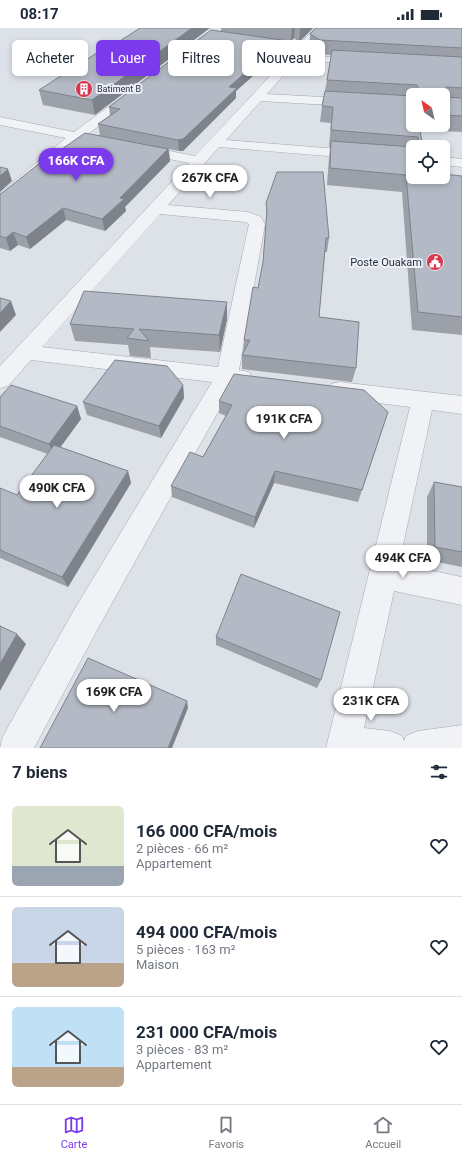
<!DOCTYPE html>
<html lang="fr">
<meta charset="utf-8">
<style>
body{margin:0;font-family:Roboto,sans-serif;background:#f6f6f7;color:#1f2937;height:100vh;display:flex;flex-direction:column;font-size:15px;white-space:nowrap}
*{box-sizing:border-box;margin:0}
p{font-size:13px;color:#747a83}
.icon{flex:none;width:22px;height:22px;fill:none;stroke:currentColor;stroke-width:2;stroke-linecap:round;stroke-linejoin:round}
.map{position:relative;height:720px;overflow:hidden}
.panel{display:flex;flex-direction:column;background:#fff;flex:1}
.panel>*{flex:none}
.banner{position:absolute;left:12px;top:12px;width:438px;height:36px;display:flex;gap:8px}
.needle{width:26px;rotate:326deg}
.controls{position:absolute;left:406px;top:60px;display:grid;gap:8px}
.controls a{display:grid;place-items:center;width:44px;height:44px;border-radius:6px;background:#fff;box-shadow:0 2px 6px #0003;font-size:20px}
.price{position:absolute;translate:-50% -34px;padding:0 9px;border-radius:14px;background:#fff;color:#222;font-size:13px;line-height:26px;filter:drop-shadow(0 1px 2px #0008)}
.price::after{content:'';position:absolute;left:50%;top:24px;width:12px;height:9px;margin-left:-6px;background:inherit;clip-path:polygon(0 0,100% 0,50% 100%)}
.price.selected{background:#7c3aed;color:#fff}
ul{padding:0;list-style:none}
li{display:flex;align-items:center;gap:12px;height:100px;padding:0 12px}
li+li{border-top:1px solid #e0e1e3}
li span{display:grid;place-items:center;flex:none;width:112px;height:80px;border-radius:6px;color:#555}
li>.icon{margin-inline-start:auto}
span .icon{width:48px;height:48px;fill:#fffc;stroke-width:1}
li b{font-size:17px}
h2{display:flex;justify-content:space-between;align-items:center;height:48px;padding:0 12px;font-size:17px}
.chip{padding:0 14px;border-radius:6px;background:#fff;box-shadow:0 2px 6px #0003;font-size:14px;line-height:36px}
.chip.selected{background:#7c3aed;color:#fff}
.status{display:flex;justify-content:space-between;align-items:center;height:28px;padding:0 20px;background:#fff;direction:ltr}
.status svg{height:11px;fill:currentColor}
.dock{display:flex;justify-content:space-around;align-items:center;height:56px;border-top:1px solid #e0e1e3;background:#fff;font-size:11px;color:#747a83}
.dock a{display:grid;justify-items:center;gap:2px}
.dock .selected{color:#7c3aed}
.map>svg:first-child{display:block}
</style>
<div class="status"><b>08:17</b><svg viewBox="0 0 49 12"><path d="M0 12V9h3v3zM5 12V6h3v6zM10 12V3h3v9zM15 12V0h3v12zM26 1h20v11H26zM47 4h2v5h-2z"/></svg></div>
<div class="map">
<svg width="462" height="720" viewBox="0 0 462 720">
<rect width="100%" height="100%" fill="#dde1e8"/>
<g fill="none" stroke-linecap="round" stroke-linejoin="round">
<g stroke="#a2a8b2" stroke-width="1">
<g id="minor">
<path d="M315 0H325L301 27 359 31 365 34 363 36 296 33 267 66 413 74V82L261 73 226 112 413 127V135L219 119 168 177 248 184 261 189 265 196 239 342 249 344 252 350 249 356 241 358 233 357 96 604 34 720H0L3 708 74 582 212 354 31 332 8 358 0 360V338L189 135 134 124 132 121 134 118 139 117 195 128ZM160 186 245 194 249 196 218 339 42 319Z"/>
<polygon points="134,62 138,63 140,66 138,69 88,106 93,110 91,113 86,114 80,113 6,176 0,178 0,165 66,110 0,97 0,89 74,104 130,63"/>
<polygon points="443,129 462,131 462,139 443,137"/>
<polygon points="339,354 462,368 462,386 432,382 399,536 462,549 462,577 394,563 364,700 390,703 402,708 404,713 406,708 418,703 462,697 462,720 326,720 410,379 339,370 331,368 328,362 331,356"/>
</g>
</g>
<use href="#minor" fill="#f0f2f6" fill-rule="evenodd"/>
</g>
<g fill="#9ba0a9" fill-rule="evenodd">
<polygon points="221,0 313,0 299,14 294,10 291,13 282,12 282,22 236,63 236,70 183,123 179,123 169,121 170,133 125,179 126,183 105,203 66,192 30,221 18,217 10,223 0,220 0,166 2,165 49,130 100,107 98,96 110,87 109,79 221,3"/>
<path d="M462 0V104L420 102 423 119H413V149L462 148V307L412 302 402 164 327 157 329 130 330 119H329L331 95 320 94 322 78 325 63 331 27 318 26 309 20 310 6ZM413 67H443V97H413Z"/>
<polygon points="106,22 95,87 43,77 39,62"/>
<polygon points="266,175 329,210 327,224 325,224 319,289 356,340 352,354 242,341 242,327 243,324 244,312 258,260 263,234 266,195"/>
<polygon points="227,291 220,324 150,319 151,330 130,328 128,317 75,313 70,296"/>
<polygon points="183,357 184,370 161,410 87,387 83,374"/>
<polygon points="0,369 77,378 81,391 60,419 128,443 131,455 68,559 0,530 0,460 17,467 48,426 0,409"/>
<polygon points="219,373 388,384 358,474 274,455 254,500 172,469 171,458 203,429 226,388 219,385"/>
<polygon points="434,454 462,459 462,539 427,532 427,469"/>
<polygon points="216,609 321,652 317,660 216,617"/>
</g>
<g fill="#7e828a">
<polygon points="192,0 210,0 95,87 92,72"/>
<polygon points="292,0 295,0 294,10 291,13"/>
<polygon points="301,0 313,0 299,14 300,1"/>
<polygon points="282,12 282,22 236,63 236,70 183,123 179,123 178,112 229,59"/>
<polygon points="168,121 170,133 125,179 126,183 105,203 102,191 120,170"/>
<polygon points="8,141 12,153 0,164 0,148"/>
<polygon points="63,180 66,192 30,221 26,209"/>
<polygon points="13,204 18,217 10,223 6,210"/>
<polygon points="11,273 16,287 0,304 0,285"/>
<polygon points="227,274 227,291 220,324 219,307"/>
<polygon points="183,357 184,370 161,410 159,398"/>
<polygon points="77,378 81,391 54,428 49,416"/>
<polygon points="128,443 131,455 68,559 62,549"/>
<polygon points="275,443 274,455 254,500 255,489"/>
<polygon points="17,606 26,616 0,663 0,636"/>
<polygon points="187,673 188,680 172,720 168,720"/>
</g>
<g fill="#b4bac5" stroke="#7e828a">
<polygon points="140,0 192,0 92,72 39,62 103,21 106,22"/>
<polygon points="316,0 462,0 462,20 320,12 310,6"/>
<polygon points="211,2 282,12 229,59 237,60 183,111 178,112 98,96 120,81 109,79"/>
<polygon points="332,22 462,29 462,60 446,59 446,69 462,70 462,88 443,87 443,67 418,67 418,59 417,57 327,52"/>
<polygon points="325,63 413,68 413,97 419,97 423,119 418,119 419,118 418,109 331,102 333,79 322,78"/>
<polygon points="85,105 168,121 120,170 124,171 102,191 63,180 26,209 13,204 6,210 0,208 0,166 2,165 46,130 49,130"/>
<polygon points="331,113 413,119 413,149 443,149 443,146 462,148 462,289 418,284 406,147 330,140"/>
<polygon points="0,139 8,141 0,148"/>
<polygon points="277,144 323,144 329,210 326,210 319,289 359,294 356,340 242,327 250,312 244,312 253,259 258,260 263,234 267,182 266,175"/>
<polygon points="84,263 227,274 219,307 139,301 149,313 127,310 134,301 70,296"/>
<polygon points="0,270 11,273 0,285"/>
<polygon points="115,332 167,338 183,357 159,398 83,374"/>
<polygon points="234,346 364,362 388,384 362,462 275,443 255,489 171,458 190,424 203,429 232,377 219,373"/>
<polygon points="11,357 77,378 49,416 0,398 0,369"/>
<polygon points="54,417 128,443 62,549 0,522 0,460 17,467"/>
<polygon points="434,454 462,459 462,524 435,519"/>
<polygon points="241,546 340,584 321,652 216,609"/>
<polygon points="0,598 17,606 0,636"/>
<polygon points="88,630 187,673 168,720 40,720"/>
</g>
<defs>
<g id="building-disc" transform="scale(0.9)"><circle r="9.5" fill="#d6394f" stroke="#edf0f6"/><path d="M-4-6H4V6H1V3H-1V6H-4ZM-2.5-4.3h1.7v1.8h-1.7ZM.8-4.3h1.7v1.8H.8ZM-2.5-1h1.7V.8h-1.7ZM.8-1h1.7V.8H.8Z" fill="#fff"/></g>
<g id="civic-disc" transform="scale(0.9)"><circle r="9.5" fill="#d6394f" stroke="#edf0f6"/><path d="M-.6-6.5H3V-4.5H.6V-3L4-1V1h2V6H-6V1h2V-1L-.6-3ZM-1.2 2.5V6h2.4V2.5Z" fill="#fff"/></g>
</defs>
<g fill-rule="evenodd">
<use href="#building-disc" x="84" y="61"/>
<use href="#civic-disc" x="435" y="234"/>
</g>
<g text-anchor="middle" stroke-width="4" stroke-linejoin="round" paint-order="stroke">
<g font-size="9" fill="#262f40" stroke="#edf0f6" text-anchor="start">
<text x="97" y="64">Batiment B</text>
</g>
<g font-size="11" fill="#262f40" stroke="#edf0f6" text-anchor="end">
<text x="422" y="238">Poste Ouakam</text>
</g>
</g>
</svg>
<div class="controls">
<a><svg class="needle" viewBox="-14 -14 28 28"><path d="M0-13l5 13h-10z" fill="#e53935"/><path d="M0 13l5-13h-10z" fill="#747a83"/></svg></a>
<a><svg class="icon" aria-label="locate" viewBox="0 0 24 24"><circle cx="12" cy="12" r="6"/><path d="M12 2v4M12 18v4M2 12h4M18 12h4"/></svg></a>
</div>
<b class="price selected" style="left:76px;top:154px">166K CFA</b>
<b class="price" style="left:210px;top:171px">267K CFA</b>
<b class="price" style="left:284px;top:412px">191K CFA</b>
<b class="price" style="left:57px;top:481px">490K CFA</b>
<b class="price" style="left:403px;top:551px">494K CFA</b>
<b class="price" style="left:114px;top:685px">169K CFA</b>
<b class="price" style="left:371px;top:694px">231K CFA</b>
<div class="banner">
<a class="chip">Acheter</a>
<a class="chip selected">Louer</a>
<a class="chip">Filtres</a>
<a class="chip">Nouveau</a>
</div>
</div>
<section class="panel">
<h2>7 biens<svg class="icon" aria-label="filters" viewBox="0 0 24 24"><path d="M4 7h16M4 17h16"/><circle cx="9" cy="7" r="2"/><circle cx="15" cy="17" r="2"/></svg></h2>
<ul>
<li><span style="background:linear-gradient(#dfe7d0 75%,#9aa5b1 0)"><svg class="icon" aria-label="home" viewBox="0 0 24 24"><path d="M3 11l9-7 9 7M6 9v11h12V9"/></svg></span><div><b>166 000 CFA/mois</b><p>2 pièces · 66 m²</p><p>Appartement</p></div><svg class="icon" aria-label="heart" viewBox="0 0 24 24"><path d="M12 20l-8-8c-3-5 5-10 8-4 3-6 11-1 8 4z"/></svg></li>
<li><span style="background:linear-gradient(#c9d6e8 70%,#b9a48a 0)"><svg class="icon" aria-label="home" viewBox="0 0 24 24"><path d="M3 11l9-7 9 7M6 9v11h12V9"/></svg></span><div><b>494 000 CFA/mois</b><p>5 pièces · 163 m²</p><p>Maison</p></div><svg class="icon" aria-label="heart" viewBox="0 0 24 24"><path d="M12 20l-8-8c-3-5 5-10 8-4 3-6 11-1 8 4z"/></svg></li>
<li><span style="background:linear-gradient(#bfe0f5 75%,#b9a48a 0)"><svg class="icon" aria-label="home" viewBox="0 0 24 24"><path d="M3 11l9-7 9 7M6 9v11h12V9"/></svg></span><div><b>231 000 CFA/mois</b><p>3 pièces · 83 m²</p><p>Appartement</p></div><svg class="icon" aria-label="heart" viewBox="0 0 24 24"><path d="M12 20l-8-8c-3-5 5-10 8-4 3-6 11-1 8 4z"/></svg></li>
</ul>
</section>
<nav class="dock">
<a class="selected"><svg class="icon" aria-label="map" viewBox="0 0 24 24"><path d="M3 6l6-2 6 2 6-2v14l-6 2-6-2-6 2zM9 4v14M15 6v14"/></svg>Carte</a>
<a><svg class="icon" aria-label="saved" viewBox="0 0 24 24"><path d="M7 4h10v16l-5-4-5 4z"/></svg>Favoris</a>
<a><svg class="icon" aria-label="home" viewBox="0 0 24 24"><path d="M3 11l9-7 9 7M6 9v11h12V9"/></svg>Accueil</a>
</nav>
